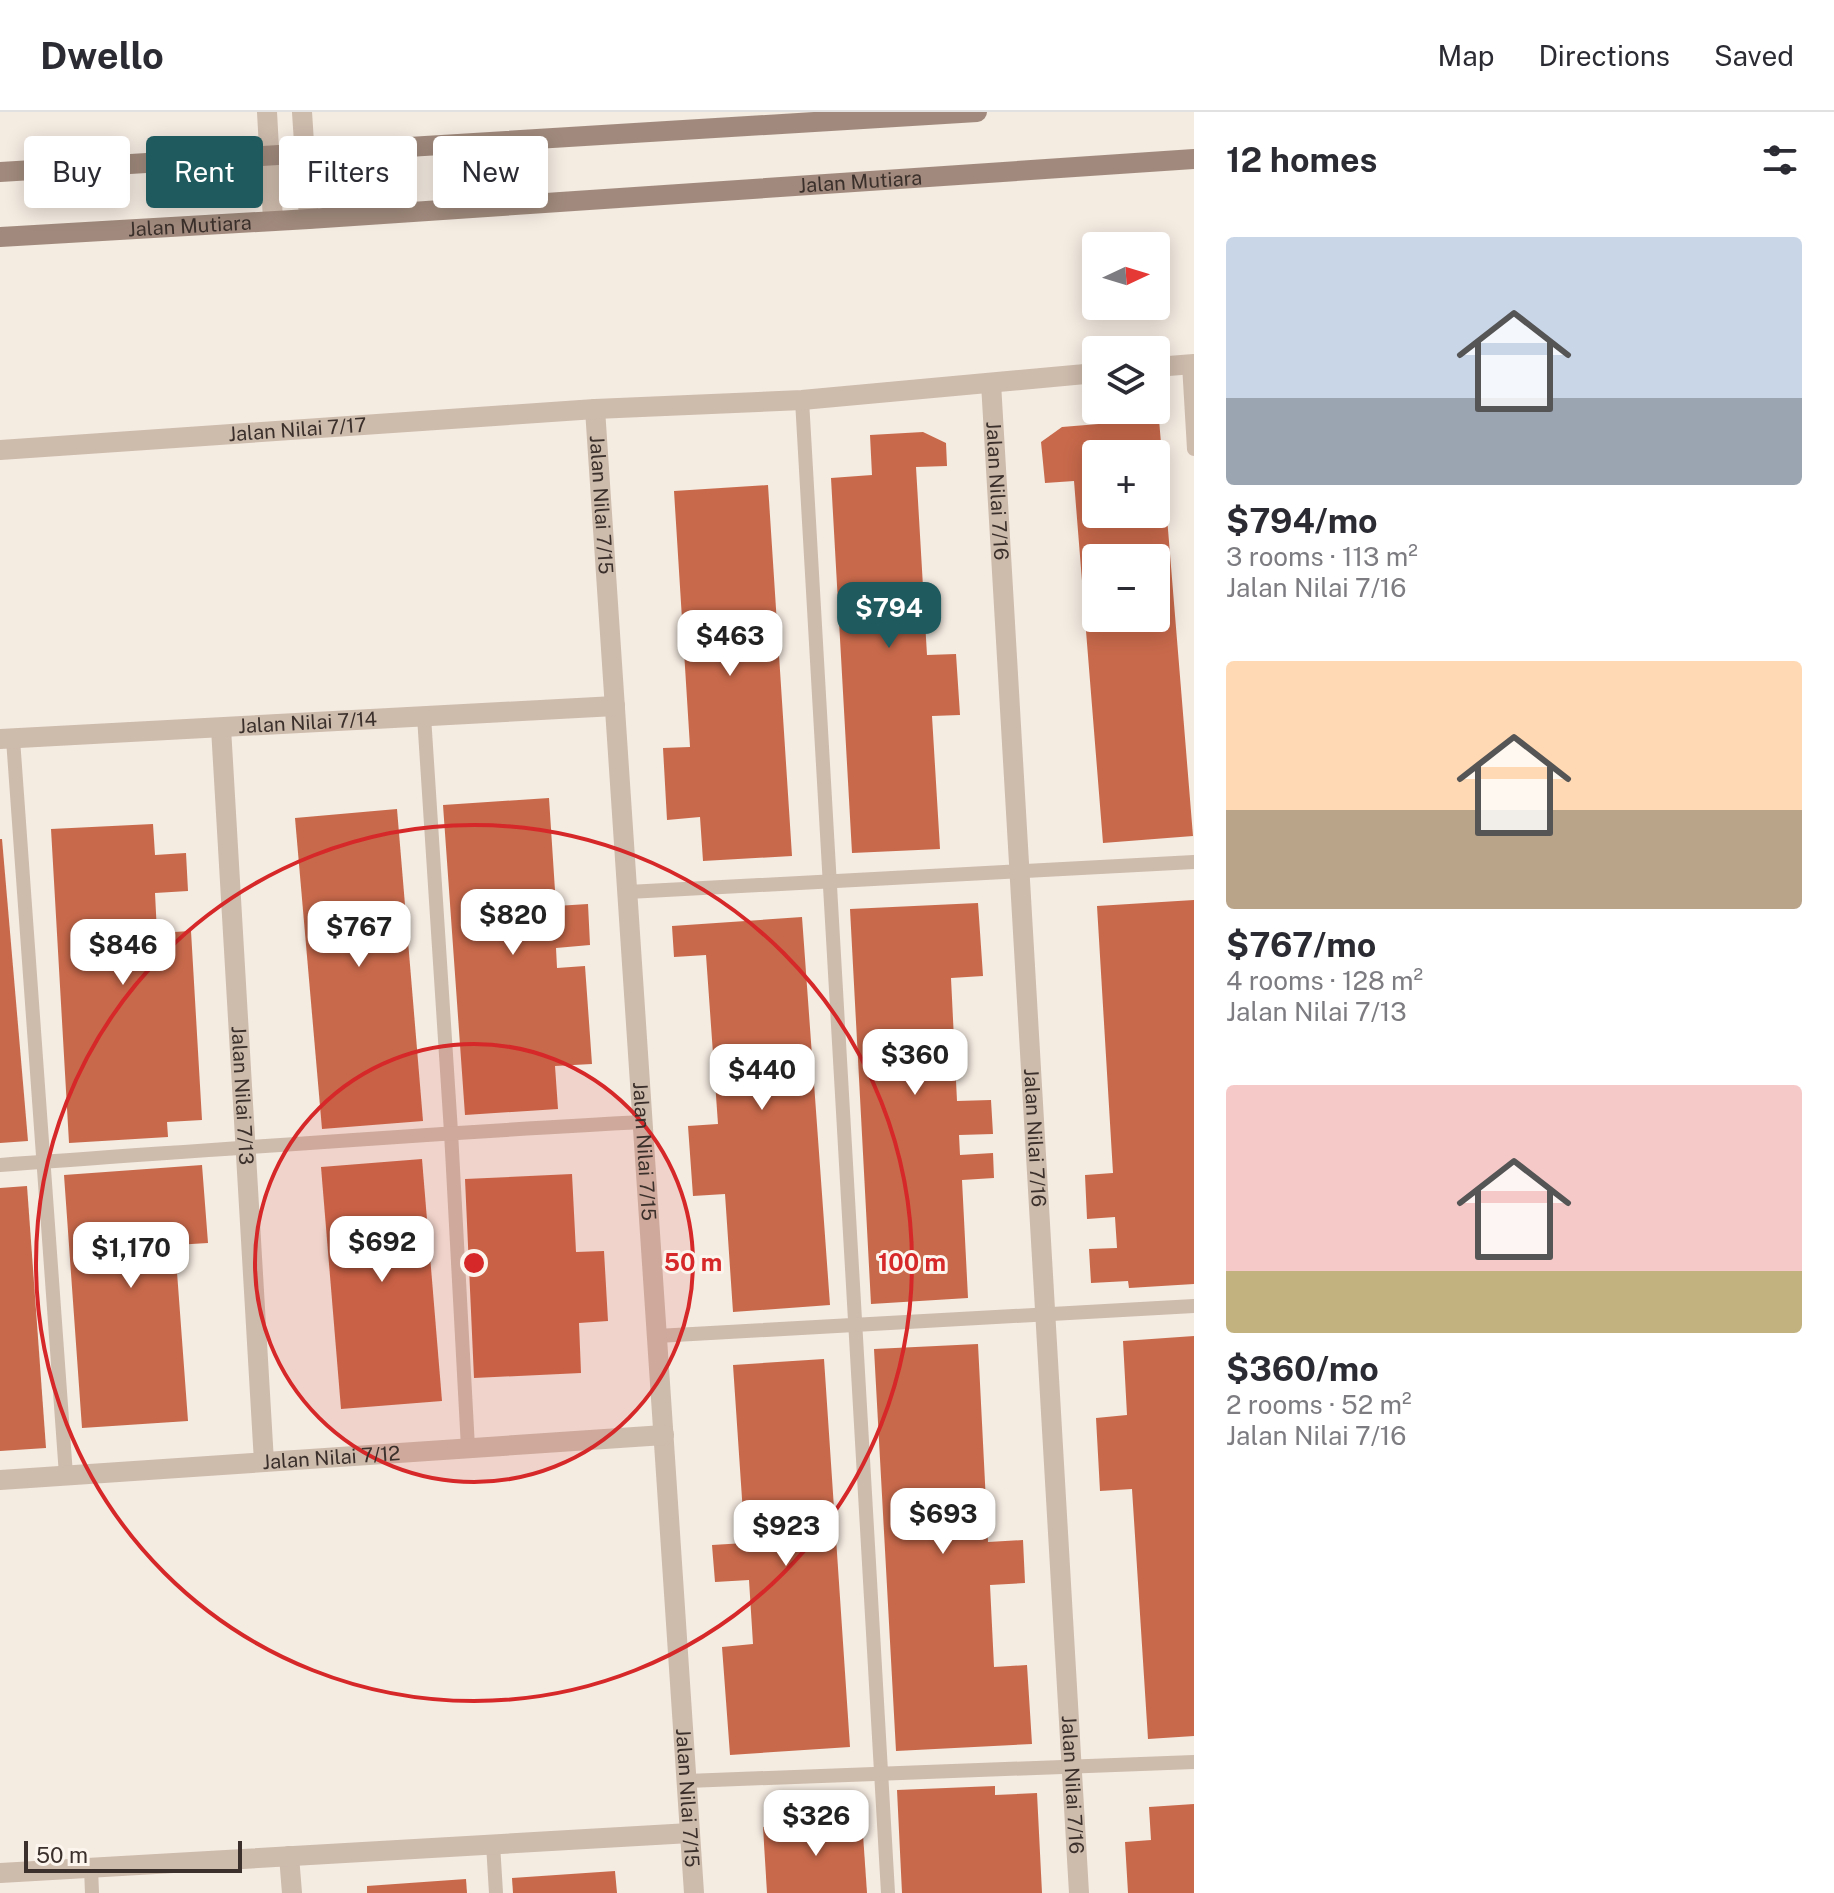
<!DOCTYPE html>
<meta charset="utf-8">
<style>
body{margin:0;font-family:"Public Sans",sans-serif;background:#f7f7f7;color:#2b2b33;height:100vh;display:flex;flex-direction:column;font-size:30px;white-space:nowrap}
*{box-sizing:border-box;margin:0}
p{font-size:26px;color:#7c7c81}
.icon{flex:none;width:44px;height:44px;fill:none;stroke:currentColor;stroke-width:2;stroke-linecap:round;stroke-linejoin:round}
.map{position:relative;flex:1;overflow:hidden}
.sheet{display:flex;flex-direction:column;background:#fff;width:640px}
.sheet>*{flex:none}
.top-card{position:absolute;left:24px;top:24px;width:760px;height:72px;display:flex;gap:16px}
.needle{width:52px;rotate:86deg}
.controls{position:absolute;left:1082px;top:120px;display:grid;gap:16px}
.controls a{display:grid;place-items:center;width:88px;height:88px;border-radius:8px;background:#fff;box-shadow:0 4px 20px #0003;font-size:40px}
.scale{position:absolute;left:24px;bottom:20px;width:218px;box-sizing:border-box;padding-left:8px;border:4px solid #3b302b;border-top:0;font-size:22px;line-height:28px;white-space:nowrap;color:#3b302b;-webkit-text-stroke:6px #fbf5ee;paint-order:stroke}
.price{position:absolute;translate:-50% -68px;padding:0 18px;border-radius:16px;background:#fff;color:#222;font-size:26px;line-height:52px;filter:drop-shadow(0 2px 4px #0008)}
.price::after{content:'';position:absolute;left:50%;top:48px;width:24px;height:18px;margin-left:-12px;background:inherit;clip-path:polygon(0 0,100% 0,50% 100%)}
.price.active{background:#1f5a5e;color:#fff}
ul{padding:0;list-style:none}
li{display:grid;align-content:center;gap:16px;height:424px;padding:0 32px}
li span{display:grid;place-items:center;height:248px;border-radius:8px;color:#555}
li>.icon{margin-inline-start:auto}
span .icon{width:144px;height:144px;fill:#fffc;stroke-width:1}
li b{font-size:34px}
h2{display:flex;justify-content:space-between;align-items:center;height:96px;padding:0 32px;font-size:34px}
.tag{padding:0 28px;border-radius:8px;background:#fff;box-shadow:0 4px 20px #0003;font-size:28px;line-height:72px}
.tag.active{background:#1f5a5e;color:#fff}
header{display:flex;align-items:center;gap:48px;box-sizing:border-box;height:112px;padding:0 40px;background:#fff;border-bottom:2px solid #e1e1e2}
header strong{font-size:38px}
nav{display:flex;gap:44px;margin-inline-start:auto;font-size:28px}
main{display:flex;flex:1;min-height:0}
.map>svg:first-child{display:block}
</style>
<header>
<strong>Dwello</strong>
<nav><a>Map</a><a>Directions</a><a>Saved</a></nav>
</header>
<main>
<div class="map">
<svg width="1194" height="1781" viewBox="0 0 1194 1781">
<rect width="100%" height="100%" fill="#f4ebe1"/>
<g fill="#c8694b" fill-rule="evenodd">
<path d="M1159 307 1193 724 1103 731 1074 369 1045 371 1041 330 1062 315ZM1096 342H1156V402H1096ZM1096 446H1156V506H1096Z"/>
<polygon points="923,320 946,331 947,354 916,355 927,543 956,542 960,603 932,604 940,737 852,741 831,366 872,363 870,323"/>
<polygon points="768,373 792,744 703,749 700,705 667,708 663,636 690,635 674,379"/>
<polygon points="549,686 556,794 588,792 590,833 556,836 557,856 585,854 592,952 555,954 558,997 465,1003 443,693"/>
<polygon points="397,697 423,1009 322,1017 295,706"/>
<polygon points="153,712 155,743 186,741 188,779 155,781 157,821 191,819 202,1008 167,1010 168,1025 69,1031 51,717"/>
<polygon points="0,727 2,727 28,1029 0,1031"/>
<polygon points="1194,788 1194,1172 1129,1176 1128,1169 1091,1171 1089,1137 1117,1136 1115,1105 1087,1107 1085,1063 1113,1061 1097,794"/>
<polygon points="978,791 983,864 951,866 957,989 991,988 993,1022 959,1023 960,1043 993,1041 994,1066 962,1068 968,1186 871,1192 850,797"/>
<polygon points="802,805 830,1193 733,1200 725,1082 693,1084 688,1014 718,1012 706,843 674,845 672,814"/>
<polygon points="422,1047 442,1289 341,1297 321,1055"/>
<polygon points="202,1053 208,1131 175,1133 188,1309 82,1316 64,1063"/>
<polygon points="572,1062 576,1140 604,1139 608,1209 579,1211 581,1261 474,1266 465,1067"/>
<polygon points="27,1074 46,1336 0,1339 0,1076"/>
<polygon points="1194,1224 1194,1624 1148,1627 1132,1377 1100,1379 1096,1306 1127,1303 1123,1229"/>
<polygon points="978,1232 988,1430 1023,1428 1025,1471 990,1473 994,1555 1027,1553 1032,1632 896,1639 874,1237"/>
<polygon points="824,1247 850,1635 730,1643 722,1535 753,1532 749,1468 715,1470 712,1433 745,1431 733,1253"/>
<polygon points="995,1674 995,1683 1037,1681 1042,1781 902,1781 897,1678"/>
<polygon points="1194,1692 1194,1781 1128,1781 1125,1730 1151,1728 1149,1695"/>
<polygon points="862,1708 867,1781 767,1781 763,1715"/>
<polygon points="615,1759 617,1781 513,1781 512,1766"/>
<polygon points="466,1767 467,1781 367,1781 367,1774"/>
</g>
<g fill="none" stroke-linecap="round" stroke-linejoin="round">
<g stroke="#cdbbac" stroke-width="14">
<polyline points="1189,252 1194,337"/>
<polyline points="802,288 888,1781"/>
<polyline points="424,604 451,1020 468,1336"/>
<polyline points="13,627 66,1363"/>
<polyline points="628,780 1194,750"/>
<path d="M0 1053C214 1038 428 1021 643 1010"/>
<polyline points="657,1224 1194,1194"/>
<polyline points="687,1669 1194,1650"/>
<polyline points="493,1732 496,1781"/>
<polyline points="91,1756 92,1781"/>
</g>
<g stroke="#cdbbac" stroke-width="20">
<polyline points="267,0 273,108"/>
<polyline points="302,0 309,107"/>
<polyline points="1156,255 1194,252"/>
<path id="s1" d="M991 271 1079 1781"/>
<path id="s2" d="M595 297 694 1781"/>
<path id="s3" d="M0 338 595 297 802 288 1096 261"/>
<path id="s4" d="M221 616 264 1350"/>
<path id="s5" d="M0 627 615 594"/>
<path id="s6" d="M0 1368 664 1323"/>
<polyline points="289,1744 292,1781"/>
<polyline points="0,1761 690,1721"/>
</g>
<g stroke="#a18a7d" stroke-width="20">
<polyline points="0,60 977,0"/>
<path id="s7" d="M0 125 309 107 1194 47"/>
</g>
</g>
<circle cx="474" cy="1151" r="219" fill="#d62828" fill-opacity=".12"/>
<g fill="none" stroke="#d62828" stroke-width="4">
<circle cx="474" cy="1151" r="219"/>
<circle cx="474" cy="1151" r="438"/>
</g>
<g text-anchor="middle" stroke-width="6" stroke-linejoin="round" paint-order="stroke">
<g font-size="20" fill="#3b302b" stroke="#fbf5ee">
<text dy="7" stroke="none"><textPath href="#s7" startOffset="862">Jalan Mutiara</textPath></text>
<text dy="7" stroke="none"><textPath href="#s7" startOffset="190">Jalan Mutiara</textPath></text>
<text dy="7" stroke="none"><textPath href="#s3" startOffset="298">Jalan Nilai 7/17</textPath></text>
<text dy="7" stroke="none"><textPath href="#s1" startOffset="108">Jalan Nilai 7/16</textPath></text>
<text dy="7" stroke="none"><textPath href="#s2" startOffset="96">Jalan Nilai 7/15</textPath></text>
<text dy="7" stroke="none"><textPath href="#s5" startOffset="308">Jalan Nilai 7/14</textPath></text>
<text dy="7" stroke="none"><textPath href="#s4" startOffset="368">Jalan Nilai 7/13</textPath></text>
<text dy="7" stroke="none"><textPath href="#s1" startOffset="756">Jalan Nilai 7/16</textPath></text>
<text dy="7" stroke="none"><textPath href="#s2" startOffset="744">Jalan Nilai 7/15</textPath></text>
<text dy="7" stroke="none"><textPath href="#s6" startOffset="332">Jalan Nilai 7/12</textPath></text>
<text dy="7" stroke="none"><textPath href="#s1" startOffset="1404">Jalan Nilai 7/16</textPath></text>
<text dy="7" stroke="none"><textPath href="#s2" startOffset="1392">Jalan Nilai 7/15</textPath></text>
</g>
</g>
<circle cx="474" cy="1151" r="12" fill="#d62828" stroke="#fbf5ee" stroke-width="4"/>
<g font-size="24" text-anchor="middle" font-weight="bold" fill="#d62828" stroke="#fbf5ee" stroke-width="6" stroke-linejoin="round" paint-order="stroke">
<text x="693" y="1159">50 m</text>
<text x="912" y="1159">100 m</text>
</g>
</svg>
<div class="controls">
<a><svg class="needle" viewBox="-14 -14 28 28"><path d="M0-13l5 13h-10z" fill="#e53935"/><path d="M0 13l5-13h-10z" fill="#7c7c81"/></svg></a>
<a><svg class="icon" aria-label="layers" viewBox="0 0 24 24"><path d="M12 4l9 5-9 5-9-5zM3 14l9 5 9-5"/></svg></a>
<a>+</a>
<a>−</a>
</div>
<div class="scale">50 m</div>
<b class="price active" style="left:889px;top:538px">$794</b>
<b class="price" style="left:730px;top:566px">$463</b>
<b class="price" style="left:513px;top:845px">$820</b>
<b class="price" style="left:359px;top:857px">$767</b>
<b class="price" style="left:123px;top:875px">$846</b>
<b class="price" style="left:915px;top:985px">$360</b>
<b class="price" style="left:762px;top:1000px">$440</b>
<b class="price" style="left:382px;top:1172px">$692</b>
<b class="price" style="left:131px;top:1178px">$1,170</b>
<b class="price" style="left:943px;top:1444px">$693</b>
<b class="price" style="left:786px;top:1456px">$923</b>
<b class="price" style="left:816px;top:1746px">$326</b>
<div class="top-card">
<a class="tag">Buy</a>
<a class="tag active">Rent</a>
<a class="tag">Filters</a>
<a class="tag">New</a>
</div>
</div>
<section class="sheet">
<h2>12 homes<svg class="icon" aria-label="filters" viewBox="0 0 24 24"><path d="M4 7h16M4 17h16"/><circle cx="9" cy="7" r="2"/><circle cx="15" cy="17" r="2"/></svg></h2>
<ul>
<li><span style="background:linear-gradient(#c9d6e8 65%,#9aa5b1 0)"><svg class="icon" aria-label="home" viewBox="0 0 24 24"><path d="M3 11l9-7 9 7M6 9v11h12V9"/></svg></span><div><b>$794/mo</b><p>3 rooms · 113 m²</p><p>Jalan Nilai 7/16</p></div></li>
<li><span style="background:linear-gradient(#ffd9b3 60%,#b9a48a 0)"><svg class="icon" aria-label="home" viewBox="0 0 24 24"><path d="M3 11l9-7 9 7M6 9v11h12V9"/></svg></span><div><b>$767/mo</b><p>4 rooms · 128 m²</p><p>Jalan Nilai 7/13</p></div></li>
<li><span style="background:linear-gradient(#f6c9c9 75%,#c2b280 0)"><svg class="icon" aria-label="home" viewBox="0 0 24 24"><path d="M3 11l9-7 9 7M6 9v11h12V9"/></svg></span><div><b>$360/mo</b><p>2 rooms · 52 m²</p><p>Jalan Nilai 7/16</p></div></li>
</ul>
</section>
</main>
